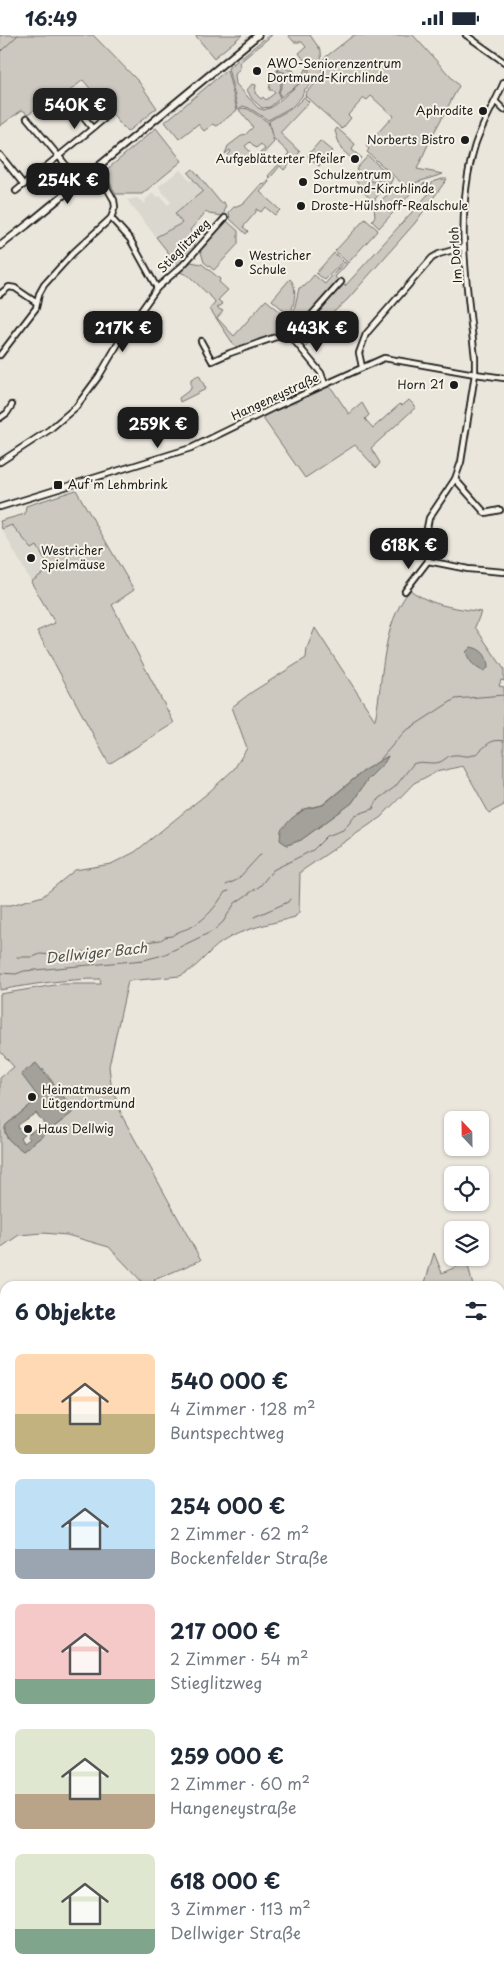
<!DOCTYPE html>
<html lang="de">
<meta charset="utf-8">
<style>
body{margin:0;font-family:"Playpen Sans",sans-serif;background:#f2f2f3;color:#1f2937;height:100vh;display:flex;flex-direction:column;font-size:19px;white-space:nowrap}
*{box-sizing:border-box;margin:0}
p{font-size:16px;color:#747a83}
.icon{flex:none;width:28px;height:28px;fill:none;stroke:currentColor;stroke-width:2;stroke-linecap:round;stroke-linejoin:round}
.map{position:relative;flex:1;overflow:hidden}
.drawer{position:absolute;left:0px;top:1246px;width:505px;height:696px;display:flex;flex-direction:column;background:#fff;border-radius:15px 15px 0 0;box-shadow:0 1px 4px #0004}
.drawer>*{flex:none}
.needle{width:32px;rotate:338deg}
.buttons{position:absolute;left:444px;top:1076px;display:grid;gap:10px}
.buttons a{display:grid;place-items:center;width:45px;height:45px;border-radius:8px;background:#fff;box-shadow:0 1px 4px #0004;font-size:25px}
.price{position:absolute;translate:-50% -42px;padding:0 11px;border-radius:10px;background:#1c1c1c;color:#fff;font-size:16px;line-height:32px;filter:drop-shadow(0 1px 2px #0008)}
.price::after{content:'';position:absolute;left:50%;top:30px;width:15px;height:11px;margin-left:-8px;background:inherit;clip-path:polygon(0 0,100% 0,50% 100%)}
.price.active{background:#222;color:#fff}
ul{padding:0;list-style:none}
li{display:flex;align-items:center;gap:15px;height:125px;padding:0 15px}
li span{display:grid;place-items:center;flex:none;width:140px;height:100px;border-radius:8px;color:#555}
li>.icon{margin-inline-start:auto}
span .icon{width:60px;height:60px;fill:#fffc;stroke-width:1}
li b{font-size:21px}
h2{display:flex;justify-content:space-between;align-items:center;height:60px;padding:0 15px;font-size:21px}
.status{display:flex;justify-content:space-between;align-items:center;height:35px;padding:0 25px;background:#fff;direction:ltr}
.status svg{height:14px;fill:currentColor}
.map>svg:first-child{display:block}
</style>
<div class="status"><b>16:49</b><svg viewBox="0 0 49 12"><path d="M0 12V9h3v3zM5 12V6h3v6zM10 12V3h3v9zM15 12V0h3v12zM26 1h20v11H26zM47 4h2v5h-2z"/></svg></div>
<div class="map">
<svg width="504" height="1942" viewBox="0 0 504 1942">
<rect width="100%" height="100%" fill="#eae6dc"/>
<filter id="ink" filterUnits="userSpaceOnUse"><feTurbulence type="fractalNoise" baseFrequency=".02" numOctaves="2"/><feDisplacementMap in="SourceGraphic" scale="10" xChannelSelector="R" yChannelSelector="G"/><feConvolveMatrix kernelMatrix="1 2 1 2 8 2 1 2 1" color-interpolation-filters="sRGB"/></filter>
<g filter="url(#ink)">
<g fill="#dad7ce">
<polygon points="180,135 190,146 193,143 203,156 175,178 182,188 156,202 127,165 137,163 145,169 146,167 145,165 153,158 157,162 160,161 168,170 171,167 160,154 159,151"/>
<polygon points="12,490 32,513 37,510 50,533 31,547 2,494"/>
</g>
<g fill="#ccc8c0" stroke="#74726e" fill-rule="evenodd">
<polygon points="0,0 93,0 139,47 157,73 127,97 83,45 50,72 45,66 29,79 22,75 0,91"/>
<polygon points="195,0 242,0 214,23"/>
<path d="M269 0H272L239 28 241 31 235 40 236 49 258 73 264 75 272 72 307 42C313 33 304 26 299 18L306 12 302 7H294L288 0H310L321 16 322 40 304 55 302 61 293 71 268 85 249 73 243 71 238 74 228 33Z"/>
<polygon points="354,0 413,0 459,51 430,105 417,134 443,139 405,151 367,117 369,114 366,111 393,81 371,61 367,65 364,63 348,80 351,83 342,94 305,61 306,57 324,41 323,24"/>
<path d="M279 29 289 35H293L296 41 299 38 303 42 305 40 303 37 307 33C309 45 289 55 281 62L279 58 286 38 277 35 279 34 277 31Z"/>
<path d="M227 35 237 75 217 91 213 89 204 96 198 89 179 104 165 87C184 71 206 52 227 35Z"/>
<polygon points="276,36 283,37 284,39 278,58 280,63 270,72 262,73 252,64 247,55 252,49 256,50 255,58 261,64 263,62 266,65 275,58 272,55 269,55 270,50 268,43"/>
<polygon points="304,62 309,67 280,98 300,117 284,135 280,131 270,143 268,141 289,118 272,102 269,86 294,72"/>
<polygon points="242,73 248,74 268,87 274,107 262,120 260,118 265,114 261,109 256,113 250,107 245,111 251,118 241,126 235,119 230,123 228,120 231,117 230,115 225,119 228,111 244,99 245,100 253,92 239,75"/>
<polygon points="156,93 182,126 142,159 116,159 104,137"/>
<polygon points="337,93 355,109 352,115 362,123 357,128 341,114 335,96"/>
<polygon points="320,106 332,116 319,131 307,121"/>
<polygon points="368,121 393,143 390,149 364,141 356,134"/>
<polygon points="193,134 221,168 224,167 226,172 223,181 209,179 206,177 190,195 192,198 195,212 179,231 156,202 182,188 175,179 203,156 188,138"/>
<polygon points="357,141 386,151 387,153 385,152 375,164 375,165 373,166 361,155 362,154 354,143"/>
<polygon points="442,144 447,144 415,188 347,265 316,293 313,297 316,300 305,313 296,303 296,299 303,296 343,249 345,251 431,156 428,153 433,147"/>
<polygon points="268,145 269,147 260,157 280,175 275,180 265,172 261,177 256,174 256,177 243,192 248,196 246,199 230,184 229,177 234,172 244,168 262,148 264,150"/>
<polygon points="426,148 416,158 413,156 379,193 372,186 375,181 374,172 387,160 391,154 409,154"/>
<polygon points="365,184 378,195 348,228 335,216"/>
<polygon points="225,186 227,186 238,196 238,209 214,235 204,227 200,214"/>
<polygon points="334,218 343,226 325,245 316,238"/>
<polygon points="191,227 202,229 220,244 219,247 228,255 218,265 223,269 217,273 223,276 217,283 234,301 266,265 288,283 289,286 287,296 258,304 254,309 238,313 234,310 210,274 215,268 214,265 189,241 180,237"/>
<polygon points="344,227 347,229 335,242 339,246 299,290 294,285 293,280 299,253 305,251 314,240 325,249"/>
<path d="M290 244C299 253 293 271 290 281L272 265Z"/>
<polygon points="199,340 206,354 180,367 179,363 191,354 191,344"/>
<polygon points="325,349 332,354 349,379 362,368 369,380 365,384 373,393 400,369 402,371 409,365 416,372 371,413 380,428 376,433 355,410 305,443 260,379"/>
<polygon points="76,455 134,555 112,570 174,688 109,729 37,596 55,588 31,547 50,533 37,511 32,514 12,490 2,494 0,486 25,479 26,471"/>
<path d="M410 555C434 572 453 572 481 577L475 592 504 634V646L501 645 499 651 504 652V770L489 778 463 731 436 737 414 748 381 782 300 837 299 877 295 882C271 889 243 893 222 907 207 917 197 934 180 941L128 946 109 1031 111 1049 122 1081 201 1225 154 1245 159 1251H146L109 1212 67 1200 43 1198 19 1200 0 1213V1043L14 1032 0 1016V959L61 949H101L100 944C66 944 33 949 0 955V870H11L43 861 75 835 111 829 135 817 209 757 234 734 247 713 232 672 252 657 306 623 307 613 315 593 375 685C384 641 381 591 410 555ZM388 721 384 728 367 745 352 768 301 805 287 810 280 805 305 774 322 770 366 734ZM43 1034 66 1065 72 1078 23 1116C14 1109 1 1102 6 1090L39 1063Z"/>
<polygon points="434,1218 442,1238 467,1227 473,1251 424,1251"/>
<polygon points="504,1346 504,1412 500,1412 500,1348"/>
<polygon points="500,1422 504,1422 504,1750 500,1752"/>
<polygon points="5,1620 5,1880 0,1883 0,1623"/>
<polygon points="504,1755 504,1861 500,1862 500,1757"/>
</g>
<g fill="#a3a19a" stroke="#6d6c68" fill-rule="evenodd">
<path d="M471 612C482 614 488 621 488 633L483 636C474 632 469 626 466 617Z"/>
<polygon points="388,721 384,728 367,745 352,768 301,805 287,810 280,805 281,795 292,783 305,774 323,770 366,734"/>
<path d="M36 1028 66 1065 72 1078 23 1116C14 1109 1 1102 6 1090L39 1063 21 1039ZM36 1078 45 1090 40 1094 38 1092 27 1100 30 1104 24 1108 20 1103 24 1100 19 1095 18 1090Z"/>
</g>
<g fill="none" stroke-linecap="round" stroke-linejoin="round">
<g stroke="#6d6c68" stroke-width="1">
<polyline points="0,17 18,0"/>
<polyline points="378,727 404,697 455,664 504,660"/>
<polyline points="226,850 237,845 261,819"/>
<polyline points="254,882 288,867 290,864"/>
<path d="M114 913 143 910 146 907 161 905 165 902 172 901C177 896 186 895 193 891 207 883 216 871 225 857L229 856"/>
<polyline points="83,916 87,918 108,913"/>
<polyline points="17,922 33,922 40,919 55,920 60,918 66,919 78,916"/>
<path d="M0 938 16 939 24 936 144 925 163 920 213 896 223 887 235 868 260 851 273 835 313 815 327 801 343 795 355 780 373 774 378 764 395 752 413 729C421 725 431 730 440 727 445 725 448 720 454 720 459 719 464 722 469 721 484 719 485 702 504 706"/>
</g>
<g stroke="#1c1c1c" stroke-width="8">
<g id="minor">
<polyline points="466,0 504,27"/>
<polyline points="66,61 92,93"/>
<polyline points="495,66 504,75"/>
<polyline points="27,83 80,147"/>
<polyline points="0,120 24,150"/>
<polyline points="16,156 104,84"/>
<polyline points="111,183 130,204 157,253"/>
<polyline points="0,259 9,252 15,253 37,268"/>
<polyline points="288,298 321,338 325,349"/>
<polyline points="201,306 212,326 230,318 299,294 341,247"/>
<polyline points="0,320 36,273 39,259 44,250 73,218 111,183 115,172 114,165 96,134"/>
<polyline points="362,332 359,318 366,299 432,223 439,219 464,212"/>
<polyline points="0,383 7,378 12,370"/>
<polyline points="0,427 49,395 76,372 99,341 119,307 157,253 183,230 225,183"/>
<polyline points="455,444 485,478 500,475"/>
<polyline points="0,472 191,413 273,373 384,323 475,339 504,343"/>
<polyline points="428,526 468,534 504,537"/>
<path d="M405 556 428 526 427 493 429 483 455 444 461 427 475 339V323C467 252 454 180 475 110 482 89 495 68 504 47"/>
<polyline points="0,1904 5,1901"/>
<polyline points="45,1940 46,1942"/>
<polyline points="127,1942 139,1938"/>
<polyline points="372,1942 373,1938"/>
</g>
</g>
<g stroke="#1c1c1c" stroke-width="9">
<g id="tertiary">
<polyline points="500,1419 504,1419"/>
<polyline points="0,1615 5,1612"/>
<polyline points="500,1921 504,1921"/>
<polyline points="291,1942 304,1938"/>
</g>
</g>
<g stroke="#1c1c1c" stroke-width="9">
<polyline id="secondary" points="0,211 27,190 258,0"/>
</g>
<use href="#minor" stroke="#f7f3e8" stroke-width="4.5"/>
<use href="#tertiary" stroke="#f7f3e8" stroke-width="5"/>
<use href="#secondary" stroke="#f7f3e8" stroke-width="5.5"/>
<g stroke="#1c1c1c" stroke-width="1">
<polyline points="0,1330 5,1331"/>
<polyline points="500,1344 504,1342"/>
</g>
</g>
</g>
<g fill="#1c1c1c" stroke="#f7f3e8" stroke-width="2">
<circle cx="257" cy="36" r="5"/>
<circle cx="483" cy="76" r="5"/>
<circle cx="465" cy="105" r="5"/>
<circle cx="355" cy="124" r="5"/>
<circle cx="303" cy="147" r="5"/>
<circle cx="301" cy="171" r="5"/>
<circle cx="239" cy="228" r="5"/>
<circle cx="454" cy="350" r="5"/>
<rect x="53" y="445" width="10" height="10" rx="2.5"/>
<circle cx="31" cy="523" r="5"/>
<circle cx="32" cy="1062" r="5"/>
<circle cx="28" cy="1094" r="5"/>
</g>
<g text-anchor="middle" stroke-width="4" stroke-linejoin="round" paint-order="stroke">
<g font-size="12" fill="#1c1c1c" stroke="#f7f3e8" text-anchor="start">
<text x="267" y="33">AWO-Seniorenzentrum<tspan x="267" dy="14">Dortmund-Kirchlinde</tspan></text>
<text x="473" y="80" text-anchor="end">Aphrodite</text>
<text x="455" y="109" text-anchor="end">Norberts Bistro</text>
<text x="345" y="128" text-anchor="end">Aufgeblätterter Pfeiler</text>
<text x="313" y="144">Schulzentrum<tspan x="313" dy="14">Dortmund-Kirchlinde</tspan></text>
<text x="311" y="175">Droste-Hülshoff-Realschule</text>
<text x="249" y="225">Westricher<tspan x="249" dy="14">Schule</tspan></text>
<text x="444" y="354" text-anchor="end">Horn 21</text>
<text x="68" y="454">Auf'm Lehmbrink</text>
<text x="41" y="520">Westricher<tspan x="41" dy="14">Spielmäuse</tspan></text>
<text x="42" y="1059">Heimatmuseum<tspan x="42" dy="14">Lütgendortmund</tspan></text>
<text x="38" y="1098">Haus Dellwig</text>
</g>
<g font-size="12" fill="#1c1c1c" stroke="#f7f3e8">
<text transform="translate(184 211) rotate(-46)" y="4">Stieglitzweg</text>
<text transform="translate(456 220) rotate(-94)" y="4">Im Dorloh</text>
<text transform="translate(275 362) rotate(-25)" y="4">Hangeneystraße</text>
</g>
<g font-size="14" font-style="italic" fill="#52514e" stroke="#f7f3e8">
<text transform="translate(96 918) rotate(-6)" y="5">Dellwiger Bach</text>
</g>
</g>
</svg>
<div class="buttons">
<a><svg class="needle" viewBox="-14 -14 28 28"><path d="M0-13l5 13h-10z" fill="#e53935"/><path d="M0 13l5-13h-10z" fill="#747a83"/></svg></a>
<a><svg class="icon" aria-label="locate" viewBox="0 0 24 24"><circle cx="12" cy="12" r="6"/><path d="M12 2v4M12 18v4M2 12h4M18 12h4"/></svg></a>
<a><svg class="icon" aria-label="layers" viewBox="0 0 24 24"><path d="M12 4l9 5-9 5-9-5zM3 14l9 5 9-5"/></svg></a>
</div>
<b class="price active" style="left:75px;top:95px">540K €</b>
<b class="price" style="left:68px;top:170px">254K €</b>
<b class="price" style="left:123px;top:318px">217K €</b>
<b class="price" style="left:317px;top:318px">443K €</b>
<b class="price" style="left:158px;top:414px">259K €</b>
<b class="price" style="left:409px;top:535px">618K €</b>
<section class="drawer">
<h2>6 Objekte<svg class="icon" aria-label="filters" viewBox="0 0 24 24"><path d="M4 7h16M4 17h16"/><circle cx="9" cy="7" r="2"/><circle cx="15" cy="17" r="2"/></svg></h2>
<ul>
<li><span style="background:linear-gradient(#ffd9b3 60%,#c2b280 0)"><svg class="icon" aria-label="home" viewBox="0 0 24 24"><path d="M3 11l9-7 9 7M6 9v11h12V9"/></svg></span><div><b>540 000 €</b><p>4 Zimmer · 128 m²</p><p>Buntspechtweg</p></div></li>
<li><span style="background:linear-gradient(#bfe0f5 70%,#9aa5b1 0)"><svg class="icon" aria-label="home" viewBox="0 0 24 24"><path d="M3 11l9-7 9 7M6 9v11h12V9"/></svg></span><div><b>254 000 €</b><p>2 Zimmer · 62 m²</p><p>Bockenfelder Straße</p></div></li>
<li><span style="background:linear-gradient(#f6c9c9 75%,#7fa58c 0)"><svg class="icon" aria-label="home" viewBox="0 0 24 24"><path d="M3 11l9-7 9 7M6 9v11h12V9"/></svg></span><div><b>217 000 €</b><p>2 Zimmer · 54 m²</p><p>Stieglitzweg</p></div></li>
<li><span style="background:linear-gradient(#dfe7d0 65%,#b9a48a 0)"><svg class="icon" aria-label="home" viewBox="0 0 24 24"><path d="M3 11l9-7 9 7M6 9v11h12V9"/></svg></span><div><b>259 000 €</b><p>2 Zimmer · 60 m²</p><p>Hangeneystraße</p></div></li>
<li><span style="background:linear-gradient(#dfe7d0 75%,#7fa58c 0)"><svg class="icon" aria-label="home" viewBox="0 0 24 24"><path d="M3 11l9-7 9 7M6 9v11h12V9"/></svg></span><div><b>618 000 €</b><p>3 Zimmer · 113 m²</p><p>Dellwiger Straße</p></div></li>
</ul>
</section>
</div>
